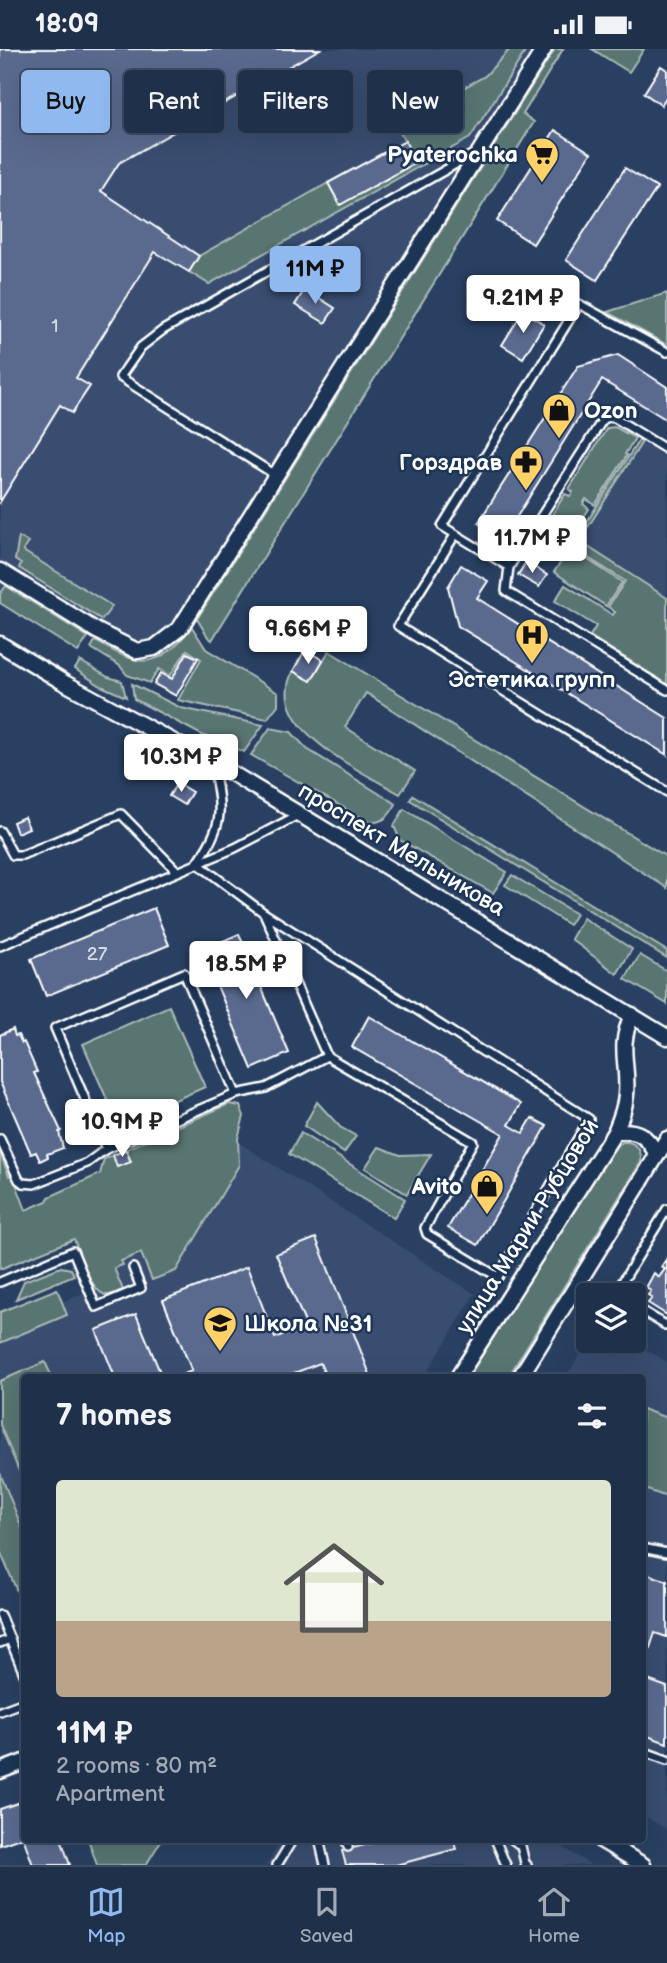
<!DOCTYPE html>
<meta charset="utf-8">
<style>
body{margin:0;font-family:"Balsamiq Sans",sans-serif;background:#273851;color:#f1f3f6;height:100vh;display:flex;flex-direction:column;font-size:26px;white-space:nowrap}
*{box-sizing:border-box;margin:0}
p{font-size:23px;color:#a1a9b5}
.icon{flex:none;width:38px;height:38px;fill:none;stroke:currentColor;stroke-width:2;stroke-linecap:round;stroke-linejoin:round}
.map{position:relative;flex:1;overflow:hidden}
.sheet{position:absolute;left:21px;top:1325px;width:625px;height:469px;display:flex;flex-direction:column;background:#1f304a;border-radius:7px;box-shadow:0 7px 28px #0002,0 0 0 2px #3c4b62}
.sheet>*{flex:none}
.banner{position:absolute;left:21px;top:21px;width:626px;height:63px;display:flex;gap:14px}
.tools{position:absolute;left:576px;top:1234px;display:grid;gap:14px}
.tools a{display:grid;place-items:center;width:70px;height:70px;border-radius:7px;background:#1f304a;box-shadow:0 7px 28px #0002,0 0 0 2px #3c4b62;font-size:35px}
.price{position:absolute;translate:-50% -60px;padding:0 16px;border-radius:7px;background:#fff;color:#222;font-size:23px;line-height:46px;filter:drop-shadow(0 2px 4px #0008)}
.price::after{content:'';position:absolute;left:50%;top:42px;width:21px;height:16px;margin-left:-10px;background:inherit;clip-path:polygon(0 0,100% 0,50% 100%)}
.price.current{background:#90b9f0;color:#111}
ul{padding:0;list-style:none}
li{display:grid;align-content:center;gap:14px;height:371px;padding:0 35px}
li+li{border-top:2px solid #3c4b62}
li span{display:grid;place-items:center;height:217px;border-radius:7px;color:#555}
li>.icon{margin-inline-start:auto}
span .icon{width:126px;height:126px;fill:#fffc;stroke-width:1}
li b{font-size:30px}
h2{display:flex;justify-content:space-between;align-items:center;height:84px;padding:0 35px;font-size:30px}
.pill{padding:0 24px;border-radius:7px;background:#1f304a;box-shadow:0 7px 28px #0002,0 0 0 2px #3c4b62;font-size:24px;line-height:63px}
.pill.current{background:#90b9f0;color:#111}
.status{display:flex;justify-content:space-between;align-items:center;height:49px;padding:0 35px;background:#1f304a;direction:ltr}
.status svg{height:19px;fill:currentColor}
.tabs{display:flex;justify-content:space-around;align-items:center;height:98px;border-top:2px solid #3c4b62;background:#1f304a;font-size:19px;color:#a1a9b5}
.tabs a{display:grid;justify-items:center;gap:4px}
.tabs .current{color:#90b9f0}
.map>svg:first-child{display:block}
</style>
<div class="status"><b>18:09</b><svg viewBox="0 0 49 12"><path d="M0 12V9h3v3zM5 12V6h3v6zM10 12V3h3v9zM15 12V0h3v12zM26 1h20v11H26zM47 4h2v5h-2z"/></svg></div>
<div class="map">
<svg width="667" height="1816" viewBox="0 0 667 1816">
<rect width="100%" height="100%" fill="#294062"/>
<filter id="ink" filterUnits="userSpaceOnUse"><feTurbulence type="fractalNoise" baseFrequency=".0143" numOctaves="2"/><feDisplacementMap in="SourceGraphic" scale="14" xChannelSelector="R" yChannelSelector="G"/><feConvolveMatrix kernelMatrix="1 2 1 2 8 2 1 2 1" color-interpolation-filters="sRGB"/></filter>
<g filter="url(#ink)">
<g fill="#384d70">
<polygon points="0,0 555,0 197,570 182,589 170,600 143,613 128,611 7,537 0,545"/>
<polygon points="642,393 667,410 667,549 578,492"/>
<polygon points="208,1074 475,1245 424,1328 24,1328 24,1552 19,1547 0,1502 0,1279 105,1235 102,1226"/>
<polygon points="588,1292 632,1292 667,1313 667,1781 642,1765 642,1328 566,1328"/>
<polygon points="282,1790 550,1790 591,1816 266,1816"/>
</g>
<g fill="#587471" stroke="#acbab8" stroke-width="2">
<polygon points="510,0 527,0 470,89 209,235 189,223 199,207 328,134 340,156 416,114 396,76 485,27"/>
<polygon points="555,0 563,0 523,65 534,73 212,591 208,588 197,570"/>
<polygon points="592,0 644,0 629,23"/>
<polygon points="667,244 667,296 607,263"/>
<polygon points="615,378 635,389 625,405 627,406 595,456 586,450 583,455 589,460 563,500 550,492 541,506 529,503 565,445 570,447 573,443 569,440 607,379"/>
<polygon points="639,391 642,393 579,492 667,549 667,635 590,587 596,577 555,552 565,536 613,566 615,563 608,558 625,532 577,502 574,493"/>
<polygon points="19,488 28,493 23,502 112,557 102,571 19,519 21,515 15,511"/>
<polygon points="571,498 574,505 576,503 622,533 606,557 554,523"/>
<polygon points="6,537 88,588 78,603 0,554 0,545"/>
<path d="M192 578 206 600 278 644V656L267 670 178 651 201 610 187 601 170 627 159 620 150 634 127 626 120 617 91 599 95 592C141 618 156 623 192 578Z"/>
<path d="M329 602 667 808V839L366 644 345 678 415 722 400 745C362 722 263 679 293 622L311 632Z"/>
<polygon points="80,612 108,628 122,632 126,648 101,637 75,620"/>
<polygon points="132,635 181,659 263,676 244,703 200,685 134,650"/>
<path d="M270 679 291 683 307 700 396 755C389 767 384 774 369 773L251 706Z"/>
<polygon points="413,746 667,902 667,909 410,751"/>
<polygon points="404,760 507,823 493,844 400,791 394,777"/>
<polygon points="512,826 576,865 569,876 505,836"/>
<polygon points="583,869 632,900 617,925 571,890"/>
<polygon points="640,906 667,922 667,955 625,930"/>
<polygon points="169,957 205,1038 118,1076 83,995"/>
<polygon points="317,1053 340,1078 356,1087 344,1104 304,1077"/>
<path d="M229 1055 240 1057 244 1067 238 1089 239 1116 176 1222 152 1231 141 1204 121 1212 123 1216 114 1219 123 1241C118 1242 112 1246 107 1246 92 1246 79 1203 74 1190L0 1220V1104L9 1127H13L26 1161 47 1152 49 1148 100 1125 104 1110Z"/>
<polygon points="301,1084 405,1150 394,1169 289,1105"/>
<path d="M623 1093C636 1092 642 1101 641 1113L508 1328H468L614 1097Z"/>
<polygon points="379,1098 400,1106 431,1105 407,1145 365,1119"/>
<polygon points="61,1218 71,1220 74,1226 16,1250 24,1232"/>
<polygon points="57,1240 67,1266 0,1294 0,1263"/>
<polygon points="45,1313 52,1328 24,1328 24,1434 0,1376 0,1332"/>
<polygon points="642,1360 667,1369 667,1448 642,1439"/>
<polygon points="0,1424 24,1484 24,1552 19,1547 0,1502"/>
<polygon points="88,1790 162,1790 146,1816 97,1816"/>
</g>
<g fill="#5a6b8f" stroke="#fff" stroke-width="2">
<polygon points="0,0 320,0 119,114 101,142 199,207 189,223 155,203 76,329 90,337 72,364 60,356 0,453"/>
<polygon points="661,17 667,21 667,47 661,56 644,44"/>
<polygon points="555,81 591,104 533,195 497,172"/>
<polygon points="405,92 416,113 340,156 328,134"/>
<polygon points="625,119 657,139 597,231 566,211"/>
<polygon points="305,240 335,259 325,274 295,256"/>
<polygon points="523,262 544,275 523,309 502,296"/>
<polygon points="618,306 667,338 667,371 602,331 503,490 478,474 578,317"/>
<polygon points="526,513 547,526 539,538 518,526"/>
<polygon points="461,516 488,532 477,549 667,669 667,706 458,577 448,538"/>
<polygon points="305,601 323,611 311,632 293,622"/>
<polygon points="187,604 198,609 176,647 154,635 161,624 172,630"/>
<polygon points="177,734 192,743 184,756 169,747"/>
<polygon points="24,768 29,779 17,784 13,773"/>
<polygon points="154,859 169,896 46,947 31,910"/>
<polygon points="239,885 289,1004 252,1020 202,901"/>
<polygon points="369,967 521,1055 509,1076 523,1084 532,1069 547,1077 478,1196 448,1179 503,1085 352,998"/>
<polygon points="13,980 15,987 18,986 22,994 24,993 37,1023 34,1024 61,1082 59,1083 63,1099 47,1105 48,1108 40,1112 36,1103 31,1105 0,1033 0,986"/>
<polygon points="126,1101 131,1113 117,1118 113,1106"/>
<polygon points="316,1189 371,1328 326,1328 320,1314 284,1328 176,1328 192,1322 163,1251 247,1218 275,1289 306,1276 276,1205"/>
<polygon points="667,1209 667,1266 648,1254 652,1249 648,1246 651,1242 646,1239 654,1224 659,1228 665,1220 661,1218"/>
<polygon points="136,1265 162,1328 115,1328 96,1281"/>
<polygon points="642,1523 667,1532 667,1588 655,1584 642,1622"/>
<polygon points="642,1629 667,1638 667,1694 642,1685"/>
<polygon points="24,1752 24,1790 61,1790 70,1816 33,1816 23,1788 0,1796 0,1760"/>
<polygon points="387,1790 453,1790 456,1800 396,1816 346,1816 342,1802"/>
</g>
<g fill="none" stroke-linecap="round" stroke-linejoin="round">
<g stroke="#fff" stroke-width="12">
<g id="lane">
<polyline points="667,303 579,255 442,477 509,518 506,542 667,641"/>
<polyline points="277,427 120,328 141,298 163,281 477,103"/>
<polyline points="455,486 398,577 667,743"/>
<polyline points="509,518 603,370 609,368 615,369 667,401"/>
<path d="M213 715C221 761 226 773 197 814L264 864 327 1007 473 1093 425 1179 427 1185 498 1228 589 1070 264 864"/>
<polyline points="0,782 13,806 22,806 121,765 177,822"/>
<polyline points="0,897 235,799 300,765"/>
<polyline points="0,1090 19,1131 23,1134 34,1135 87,1114 106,1100 236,1045 266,1039 327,1007"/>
<polyline points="106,1100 55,979 184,924 236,1045"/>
<polyline points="0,1233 73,1202 96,1258 141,1239 133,1219"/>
<polyline points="616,1246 615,1245 667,1160"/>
<polyline points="634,1257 667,1277"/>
<polyline points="642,1499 667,1504"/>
<polyline points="0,1566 24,1625"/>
<polyline points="0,1594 10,1590"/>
<polyline points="0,1662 24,1653"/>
<polyline points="642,1702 667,1711"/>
<polyline points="319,1790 325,1816"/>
<polyline points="345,1790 348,1798"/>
<polyline points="495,1790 506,1816"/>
<polyline points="512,1790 521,1797 525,1814 527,1816"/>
<polyline points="277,1816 293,1790"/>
</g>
</g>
<g stroke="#fff" stroke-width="19">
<g id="street">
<polyline points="0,522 97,582 137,602 154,599 180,579 544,0"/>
<polyline points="0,595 63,633 233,725 667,988"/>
<path d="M615 1083C637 1080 647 1086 657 1106"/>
<path d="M458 1328 615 1083C620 1071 625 1060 626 1046 629 1014 617 1000 632 966"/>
<polyline points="520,1328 667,1090"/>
<polyline points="0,1722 24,1713"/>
<polyline points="599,1790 643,1816"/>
</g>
</g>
<use href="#lane" stroke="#1d3557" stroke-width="7"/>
<use href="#street" stroke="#1d3557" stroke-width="14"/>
</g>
</g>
<defs>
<g id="supermarket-pin" transform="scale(1.75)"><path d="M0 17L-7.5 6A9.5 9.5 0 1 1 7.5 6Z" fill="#ffd166" stroke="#1d3557"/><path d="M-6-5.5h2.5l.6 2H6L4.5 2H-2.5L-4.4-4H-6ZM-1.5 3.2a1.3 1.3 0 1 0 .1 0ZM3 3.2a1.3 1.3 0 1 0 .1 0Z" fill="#111"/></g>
<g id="shop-pin" transform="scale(1.75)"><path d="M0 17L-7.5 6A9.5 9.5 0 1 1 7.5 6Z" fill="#ffd166" stroke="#1d3557"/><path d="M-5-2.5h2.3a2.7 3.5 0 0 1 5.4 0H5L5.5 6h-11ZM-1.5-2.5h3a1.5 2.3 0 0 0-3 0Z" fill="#111"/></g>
<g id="pharmacy-pin" transform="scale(1.75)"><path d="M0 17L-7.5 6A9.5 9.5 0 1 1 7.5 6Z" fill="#ffd166" stroke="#1d3557"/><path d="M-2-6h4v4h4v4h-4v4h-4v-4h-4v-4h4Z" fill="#111"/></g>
<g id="hospital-pin" transform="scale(1.75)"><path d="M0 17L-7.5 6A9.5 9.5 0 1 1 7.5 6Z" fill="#ffd166" stroke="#1d3557"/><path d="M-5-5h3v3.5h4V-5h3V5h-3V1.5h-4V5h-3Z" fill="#111"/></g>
<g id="school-pin" transform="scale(1.75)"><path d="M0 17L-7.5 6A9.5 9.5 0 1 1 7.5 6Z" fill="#ffd166" stroke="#1d3557"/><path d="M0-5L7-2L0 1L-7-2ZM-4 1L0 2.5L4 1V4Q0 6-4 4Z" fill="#111"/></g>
</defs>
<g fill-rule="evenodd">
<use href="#supermarket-pin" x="542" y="105"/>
<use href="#shop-pin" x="559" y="361"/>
<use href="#pharmacy-pin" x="526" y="413"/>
<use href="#hospital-pin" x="532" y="586"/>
<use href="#shop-pin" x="487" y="1137"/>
<use href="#school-pin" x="220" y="1274"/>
</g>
<g text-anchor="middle" stroke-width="5" stroke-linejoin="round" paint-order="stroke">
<g font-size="19" fill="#d6dae3">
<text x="55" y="283">1</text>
<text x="97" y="911">27</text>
</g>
<g font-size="23" font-weight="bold" fill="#fff" stroke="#1d3557" text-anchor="end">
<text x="518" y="113">Pyaterochka</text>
<text x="584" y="369" text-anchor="start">Ozon</text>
<text x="502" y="421">Горздрав</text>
<text x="532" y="638" text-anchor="middle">Эстетика групп</text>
<text x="462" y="1145">Avito</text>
<text x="244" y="1282" text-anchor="start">Школа №31</text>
</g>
<g font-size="23" fill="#fff" stroke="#1d3557">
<text transform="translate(402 800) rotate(31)" y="8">проспект Мельникова</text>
<text transform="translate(527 1177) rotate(-58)" y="8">улица Марии Рубцовой</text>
</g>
</g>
</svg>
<div class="tools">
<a><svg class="icon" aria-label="layers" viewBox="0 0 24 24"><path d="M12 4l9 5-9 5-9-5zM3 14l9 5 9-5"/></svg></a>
</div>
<b class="price current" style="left:315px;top:257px">11M ₽</b>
<b class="price" style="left:523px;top:286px">9.21M ₽</b>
<b class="price" style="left:532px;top:526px">11.7M ₽</b>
<b class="price" style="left:308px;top:617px">9.66M ₽</b>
<b class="price" style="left:181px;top:745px">10.3M ₽</b>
<b class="price" style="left:246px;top:952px">18.5M ₽</b>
<b class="price" style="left:122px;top:1110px">10.9M ₽</b>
<div class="banner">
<a class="pill current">Buy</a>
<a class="pill">Rent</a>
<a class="pill">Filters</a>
<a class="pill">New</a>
</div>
<section class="sheet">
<h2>7 homes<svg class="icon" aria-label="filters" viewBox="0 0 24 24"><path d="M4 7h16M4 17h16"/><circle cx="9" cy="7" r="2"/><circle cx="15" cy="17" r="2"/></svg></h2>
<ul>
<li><span style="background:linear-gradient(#dfe7d0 65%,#b9a48a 0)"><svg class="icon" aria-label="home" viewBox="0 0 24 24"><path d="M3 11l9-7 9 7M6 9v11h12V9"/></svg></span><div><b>11M ₽</b><p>2 rooms · 80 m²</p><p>Apartment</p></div></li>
</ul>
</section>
</div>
<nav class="tabs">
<a class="current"><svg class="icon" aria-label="map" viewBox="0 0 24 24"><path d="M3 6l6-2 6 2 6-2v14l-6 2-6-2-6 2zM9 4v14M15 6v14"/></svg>Map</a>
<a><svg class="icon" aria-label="saved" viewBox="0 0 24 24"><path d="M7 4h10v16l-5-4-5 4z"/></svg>Saved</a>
<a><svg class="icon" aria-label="home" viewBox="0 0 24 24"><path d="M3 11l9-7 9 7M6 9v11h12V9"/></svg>Home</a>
</nav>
